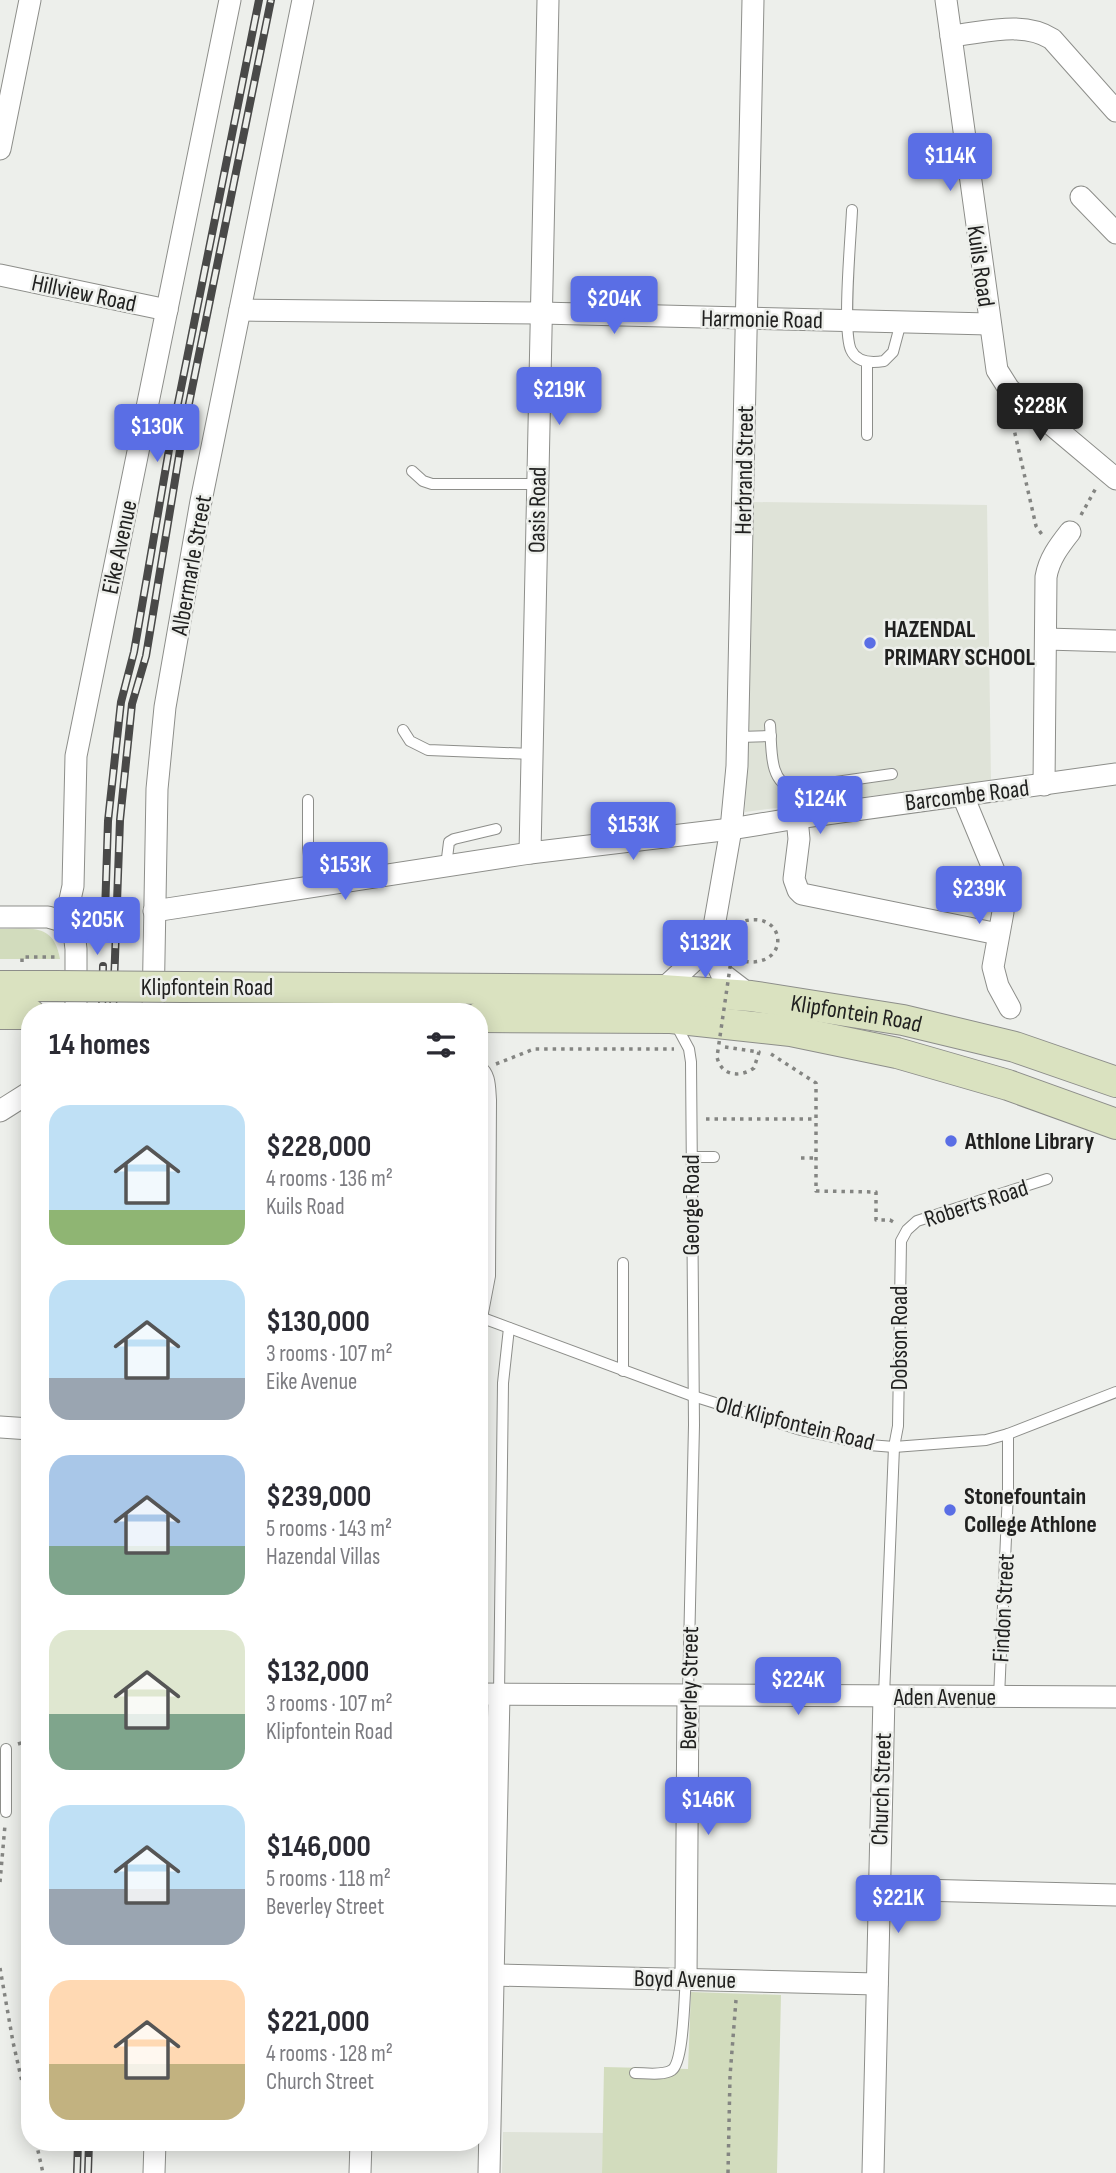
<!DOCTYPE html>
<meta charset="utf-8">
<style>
body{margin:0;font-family:"Sofia Sans Condensed",sans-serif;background:#f7f7f7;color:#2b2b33;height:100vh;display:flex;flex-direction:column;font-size:26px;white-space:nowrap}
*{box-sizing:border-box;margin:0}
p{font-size:23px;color:#7c7c81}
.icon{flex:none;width:38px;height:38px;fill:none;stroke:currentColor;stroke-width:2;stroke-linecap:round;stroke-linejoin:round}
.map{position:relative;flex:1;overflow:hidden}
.side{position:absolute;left:21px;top:1003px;width:467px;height:1148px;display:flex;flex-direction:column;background:#fff;border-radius:28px;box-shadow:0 4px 18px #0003}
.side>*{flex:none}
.price{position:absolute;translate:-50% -60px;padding:0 16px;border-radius:7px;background:#5a6ee5;color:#fff;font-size:23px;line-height:46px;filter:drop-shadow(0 2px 4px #0008)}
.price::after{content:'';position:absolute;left:50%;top:42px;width:21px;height:16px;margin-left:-10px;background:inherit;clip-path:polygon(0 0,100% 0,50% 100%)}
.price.on{background:#222;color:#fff}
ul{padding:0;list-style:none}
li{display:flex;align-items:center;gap:21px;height:175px;padding:0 28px}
li span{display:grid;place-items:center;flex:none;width:196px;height:140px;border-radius:21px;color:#555}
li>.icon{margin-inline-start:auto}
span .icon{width:84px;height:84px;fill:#fffc;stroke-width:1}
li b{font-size:30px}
h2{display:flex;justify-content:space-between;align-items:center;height:84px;padding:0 28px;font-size:30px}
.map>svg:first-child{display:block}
</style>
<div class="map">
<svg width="1116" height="2173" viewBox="0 0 1116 2173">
<rect width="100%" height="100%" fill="#edefeb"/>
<g fill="#dfe3d8">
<polygon points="754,502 987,505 991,781 745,812"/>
<polygon points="503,2132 603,2133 602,2173 502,2173"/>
</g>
<g fill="#d2dcbd">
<path d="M0 929C30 929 54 922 60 959H0Z"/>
<polygon points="691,1992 781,1995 777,2173 602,2173 604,2067 688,2069"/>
</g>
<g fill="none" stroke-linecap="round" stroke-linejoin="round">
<g stroke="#8d8e8a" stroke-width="12">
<g id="service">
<path d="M852 210C851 236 842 331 851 350 857 363 872 363 884 361L893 352 901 322"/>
<polyline points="867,362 867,435"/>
<polyline points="412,471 423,481 432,484 537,484"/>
<path d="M770 725C772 746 768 784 794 788L892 774"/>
<polyline points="403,730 410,741 428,750 532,754"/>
<polyline points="739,737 771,736"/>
<polyline points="308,800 308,848 313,886"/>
<polyline points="446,866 449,842 454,839 496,829"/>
<polyline points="675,1023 689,1049 691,1062 694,1425 688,1695"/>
<path d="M480 1066C491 1073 490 1088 491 1100L490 1276 482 1318"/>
<polyline points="691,1157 714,1157"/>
<polyline points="480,1317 693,1396 801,1430 869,1445 894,1447 986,1440 1008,1434 1116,1392"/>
<polyline points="623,1371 623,1263"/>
<polyline points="499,1694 503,1383 509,1328"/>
<polyline points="884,1696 894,1447 898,1426 901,1241 907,1230 917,1221 1047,1179"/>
<polyline points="999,1697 1008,1492 1008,1434"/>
<polyline points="6,1749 6,1812"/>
<path d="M635 2073C645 2073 663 2076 672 2070 684 2061 684 1996 686 1979"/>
</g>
</g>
<g stroke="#8d8e8a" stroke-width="23">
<g id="minor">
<polyline points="946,0 997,370 1009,389 1116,479"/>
<path d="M951 36C983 33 1023 20 1052 39L1116 111"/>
<polyline points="0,149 30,0"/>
<polyline points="1081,197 1116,233"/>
<polyline points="0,275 167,310"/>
<polyline points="240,310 541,313 989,324"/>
<polyline points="1046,639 1116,641"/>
<path d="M1044 785 1046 577C1049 559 1059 546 1070 532"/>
<polyline points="963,796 1002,890 1003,912 993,967 998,986 1010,1008"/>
<polyline points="797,818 799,839 794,879 798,890 802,894 998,934"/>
<polyline points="530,853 548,0"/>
<polyline points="154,911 530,853 731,829 797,818 1116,774"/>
<polyline points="0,917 48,917 65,922"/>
<polyline points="65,922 73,886 76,756 230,0"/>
<polyline points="65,922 74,932 76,949 76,1012"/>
<polyline points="662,990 700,955 712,938"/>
<polyline points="751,996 721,973 714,958 712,938 731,829 737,766 753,0"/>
<polyline points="153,1012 157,789 165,707 201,501 303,0"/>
<polyline points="0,1111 30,1092"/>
<polyline points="0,1427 30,1429"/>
<polyline points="480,1694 1116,1697"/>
<polyline points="878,1889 1116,1895"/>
<polyline points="494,1975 877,1984"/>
<polyline points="686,1979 688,1695"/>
<polyline points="154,2173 155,2142"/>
<polyline points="360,2173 361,2142"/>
<polyline points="489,2173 499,1694"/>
<polyline points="873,2173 884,1696"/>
</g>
</g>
<g stroke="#8d8e8a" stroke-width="32">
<g id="secondary">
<polyline points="0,986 55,986"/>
<path id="s1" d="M184 987 662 990 751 996 903 1020 1015 1047 1116 1082"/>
<polyline points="0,1014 30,1014"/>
<polyline points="480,1017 671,1018 791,1031 897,1053 1008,1085 1116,1124"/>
</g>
</g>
<g stroke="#848582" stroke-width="3.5" stroke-dasharray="3.5 5" stroke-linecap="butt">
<polyline points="1011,416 1036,526 1043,536"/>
<polyline points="1081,515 1096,488"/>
<path d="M735 933 741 922C781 909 790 954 760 961 753 963 745 961 738 961"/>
<polyline points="22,962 22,957 58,957"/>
<polyline points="771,1054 816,1083 816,1191 876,1192 876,1220 890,1220 895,1223"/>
<polyline points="496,1064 534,1049 674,1049"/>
<polyline points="706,1119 816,1119"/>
<polyline points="801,1158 816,1158"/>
<polyline points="18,1744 30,1740"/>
<polyline points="0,1882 5,1825"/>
<polyline points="0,1968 13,2042 30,2117"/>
<polyline points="36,2142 43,2173"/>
<polyline points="728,2173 730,2076 736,2000"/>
</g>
<use href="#service" stroke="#fff" stroke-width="10"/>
<use href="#minor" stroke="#fff" stroke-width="21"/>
<use href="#secondary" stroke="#dae2c0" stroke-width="30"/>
<g stroke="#494948" stroke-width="8">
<g id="rail">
<polyline points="105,913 108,821 121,702 134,652 171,438 259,0"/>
<polyline points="102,1012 103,966"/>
<polyline points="113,1012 120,820 132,704 146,656 182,438 271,0"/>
<polyline points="77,2173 78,2142"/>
<polyline points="88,2173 89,2142"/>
</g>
</g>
<use href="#rail" stroke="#edefeb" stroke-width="5" stroke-dasharray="16" stroke-linecap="butt"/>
<g stroke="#8d8e8a" stroke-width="32" stroke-linecap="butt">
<polyline id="secondary-bridge" points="55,986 184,987"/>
</g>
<path stroke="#848582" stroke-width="3.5" stroke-dasharray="3.5 5" stroke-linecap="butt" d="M725 1047 759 1052 754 1068C740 1078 721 1076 717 1057L735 933"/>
<use href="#secondary-bridge" stroke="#dae2c0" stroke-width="30"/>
</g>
<g fill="#5a6ee5" stroke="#edefeb" stroke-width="2.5">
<circle cx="870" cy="643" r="7"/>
<circle cx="951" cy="1141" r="7"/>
<circle cx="950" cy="1510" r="7"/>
</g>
<g text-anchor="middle" stroke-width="5" stroke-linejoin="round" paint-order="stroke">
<g font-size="24" fill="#212120" stroke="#edefeb">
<text transform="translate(981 266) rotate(82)" y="8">Kuils Road</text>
<text transform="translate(84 293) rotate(12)" y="8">Hillview Road</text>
<text transform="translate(762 319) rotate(1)" y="8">Harmonie Road</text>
<text transform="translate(744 470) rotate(-89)" y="8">Herbrand Street</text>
<text transform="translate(537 510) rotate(-89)" y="8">Oasis Road</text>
<text transform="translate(119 547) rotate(-78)" y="8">Eike Avenue</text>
<text transform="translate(191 565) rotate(-80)" y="8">Albermarle Street</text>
<text transform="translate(967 795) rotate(-7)" y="8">Barcombe Road</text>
<text x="207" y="995">Klipfontein Road</text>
<text dy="8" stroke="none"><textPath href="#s1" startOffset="674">Klipfontein Road</textPath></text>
<text transform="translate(976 1203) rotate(-18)" y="8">Roberts Road</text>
<text transform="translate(691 1205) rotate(-90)" y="8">George Road</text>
<text transform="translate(899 1338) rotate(-90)" y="8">Dobson Road</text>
<text transform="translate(795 1423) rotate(14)" y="8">Old Klipfontein Road</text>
<text transform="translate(1003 1608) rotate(-87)" y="8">Findon Street</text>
<text transform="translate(689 1688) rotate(-89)" y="8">Beverley Street</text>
<text x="945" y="1705">Aden Avenue</text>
<text transform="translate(881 1789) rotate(-88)" y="8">Church Street</text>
<text transform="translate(685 1979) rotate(1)" y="8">Boyd Avenue</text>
</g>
<g font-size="24" font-weight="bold" fill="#212120" stroke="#edefeb" text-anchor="start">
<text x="884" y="637">HAZENDAL<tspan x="884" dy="28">PRIMARY SCHOOL</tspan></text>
<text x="965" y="1149">Athlone Library</text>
<text x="964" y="1504">Stonefountain<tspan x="964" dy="28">College Athlone</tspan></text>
</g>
</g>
</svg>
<b class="price" style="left:950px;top:193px">$114K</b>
<b class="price" style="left:614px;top:336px">$204K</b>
<b class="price" style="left:559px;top:427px">$219K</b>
<b class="price on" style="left:1040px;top:443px">$228K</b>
<b class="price" style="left:157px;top:464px">$130K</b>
<b class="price" style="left:820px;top:836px">$124K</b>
<b class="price" style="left:633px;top:862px">$153K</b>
<b class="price" style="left:345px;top:902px">$153K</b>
<b class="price" style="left:979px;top:926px">$239K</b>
<b class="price" style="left:97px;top:957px">$205K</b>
<b class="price" style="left:705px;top:980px">$132K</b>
<b class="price" style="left:798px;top:1717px">$224K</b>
<b class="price" style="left:708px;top:1837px">$146K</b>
<b class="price" style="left:898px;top:1935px">$221K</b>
<section class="side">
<h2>14 homes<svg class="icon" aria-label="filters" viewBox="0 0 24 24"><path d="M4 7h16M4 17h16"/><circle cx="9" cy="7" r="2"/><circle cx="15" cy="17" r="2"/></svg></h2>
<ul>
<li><span style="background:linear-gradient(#bfe0f5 75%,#8fb573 0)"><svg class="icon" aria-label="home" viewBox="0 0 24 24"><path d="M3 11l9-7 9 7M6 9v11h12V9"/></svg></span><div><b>$228,000</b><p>4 rooms · 136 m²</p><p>Kuils Road</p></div></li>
<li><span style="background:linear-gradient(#bfe0f5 70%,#9aa5b1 0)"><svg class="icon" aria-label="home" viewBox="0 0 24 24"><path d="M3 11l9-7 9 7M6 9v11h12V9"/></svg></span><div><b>$130,000</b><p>3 rooms · 107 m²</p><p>Eike Avenue</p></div></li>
<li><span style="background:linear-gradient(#a9c7e8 65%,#7fa58c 0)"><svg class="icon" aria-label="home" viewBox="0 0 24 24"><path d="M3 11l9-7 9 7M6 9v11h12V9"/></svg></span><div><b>$239,000</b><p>5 rooms · 143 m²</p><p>Hazendal Villas</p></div></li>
<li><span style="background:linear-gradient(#dfe7d0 60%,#7fa58c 0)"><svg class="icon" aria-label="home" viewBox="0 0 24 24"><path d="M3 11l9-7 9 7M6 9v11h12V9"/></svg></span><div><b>$132,000</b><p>3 rooms · 107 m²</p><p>Klipfontein Road</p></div></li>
<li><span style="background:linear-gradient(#bfe0f5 60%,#9aa5b1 0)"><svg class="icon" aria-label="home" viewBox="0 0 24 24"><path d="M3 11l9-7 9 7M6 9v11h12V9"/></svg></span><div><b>$146,000</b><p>5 rooms · 118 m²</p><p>Beverley Street</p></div></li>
<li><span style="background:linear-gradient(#ffd9b3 60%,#c2b280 0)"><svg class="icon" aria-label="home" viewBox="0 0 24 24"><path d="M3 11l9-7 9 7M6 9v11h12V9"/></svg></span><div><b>$221,000</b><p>4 rooms · 128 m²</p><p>Church Street</p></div></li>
</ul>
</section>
</div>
